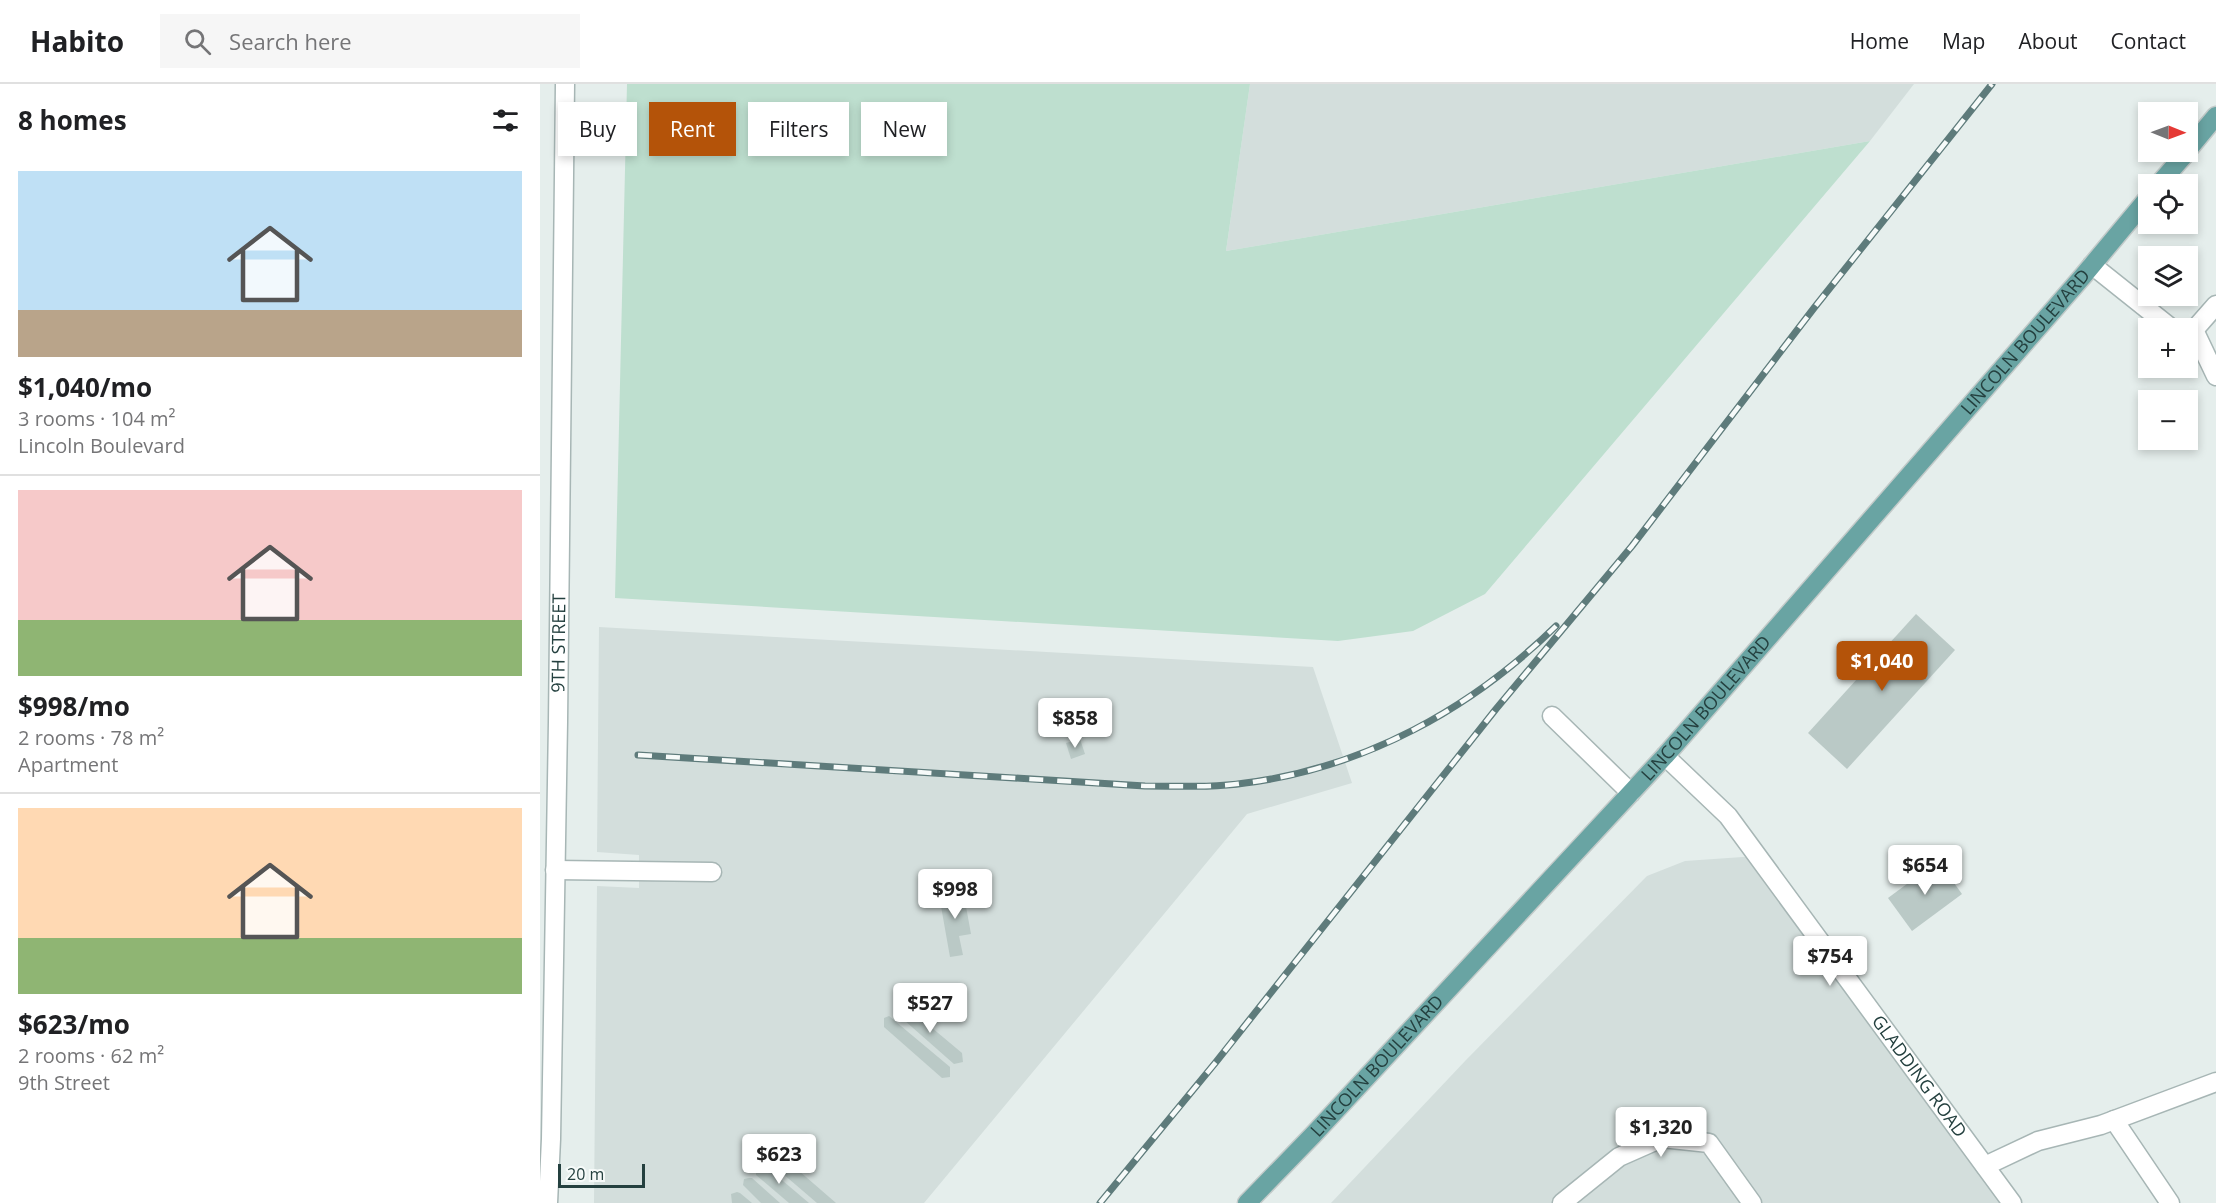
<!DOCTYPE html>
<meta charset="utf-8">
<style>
body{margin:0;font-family:"Open Sans",sans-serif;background:#f6f6f6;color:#202124;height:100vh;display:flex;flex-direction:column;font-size:22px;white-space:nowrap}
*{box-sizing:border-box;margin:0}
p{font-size:20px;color:#757577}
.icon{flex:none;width:33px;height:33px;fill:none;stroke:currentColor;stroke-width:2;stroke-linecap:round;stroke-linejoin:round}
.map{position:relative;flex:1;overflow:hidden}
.side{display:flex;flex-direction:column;background:#fff;width:540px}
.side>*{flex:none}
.top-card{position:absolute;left:18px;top:18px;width:570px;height:54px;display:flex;gap:12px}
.needle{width:39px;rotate:91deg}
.controls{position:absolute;left:1598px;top:18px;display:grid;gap:12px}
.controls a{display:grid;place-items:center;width:60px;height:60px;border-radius:0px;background:#fff;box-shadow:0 3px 9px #0003;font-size:30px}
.scale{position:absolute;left:18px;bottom:15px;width:87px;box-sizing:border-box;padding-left:6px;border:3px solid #24403f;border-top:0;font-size:16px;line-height:21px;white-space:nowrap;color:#24403f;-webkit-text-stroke:4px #f6faf9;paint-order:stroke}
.price{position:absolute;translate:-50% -51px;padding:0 14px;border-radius:6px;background:#fff;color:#222;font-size:20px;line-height:39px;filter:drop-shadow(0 2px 3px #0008)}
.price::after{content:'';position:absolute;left:50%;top:36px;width:18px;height:14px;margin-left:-9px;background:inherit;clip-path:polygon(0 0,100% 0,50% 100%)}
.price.current{background:#b45309;color:#fff}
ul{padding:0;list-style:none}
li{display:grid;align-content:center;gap:12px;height:318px;padding:0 18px}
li+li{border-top:2px solid #e0e0e0}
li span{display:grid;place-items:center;height:186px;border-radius:0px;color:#555}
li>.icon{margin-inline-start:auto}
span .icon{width:108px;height:108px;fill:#fffc;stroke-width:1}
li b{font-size:26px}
h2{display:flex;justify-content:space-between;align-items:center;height:72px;padding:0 18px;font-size:26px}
.tag{padding:0 21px;border-radius:0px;background:#fff;box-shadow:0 3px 9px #0003;font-size:21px;line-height:54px}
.tag.current{background:#b45309;color:#fff}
header{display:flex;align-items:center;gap:36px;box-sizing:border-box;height:84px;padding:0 30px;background:#fff;border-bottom:2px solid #e0e0e0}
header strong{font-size:28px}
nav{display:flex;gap:33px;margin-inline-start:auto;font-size:21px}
.search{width:420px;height:54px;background:#f6f6f6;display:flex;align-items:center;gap:15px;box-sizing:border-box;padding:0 21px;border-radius:0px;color:#757577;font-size:22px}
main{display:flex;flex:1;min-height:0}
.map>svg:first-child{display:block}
</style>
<header>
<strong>Habito</strong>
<div class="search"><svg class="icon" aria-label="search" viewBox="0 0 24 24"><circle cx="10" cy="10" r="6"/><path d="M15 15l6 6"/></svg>Search here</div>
<nav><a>Home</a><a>Map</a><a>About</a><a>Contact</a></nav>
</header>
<main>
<section class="side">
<h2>8 homes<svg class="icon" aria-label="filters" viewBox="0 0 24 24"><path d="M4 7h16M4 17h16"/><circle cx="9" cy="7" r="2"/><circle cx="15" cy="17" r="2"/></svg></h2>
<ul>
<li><span style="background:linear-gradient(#bfe0f5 75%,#b9a48a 0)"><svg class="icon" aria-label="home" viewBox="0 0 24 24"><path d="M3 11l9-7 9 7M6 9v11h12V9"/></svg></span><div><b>$1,040/mo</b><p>3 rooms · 104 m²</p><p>Lincoln Boulevard</p></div></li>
<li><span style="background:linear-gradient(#f6c9c9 70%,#8fb573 0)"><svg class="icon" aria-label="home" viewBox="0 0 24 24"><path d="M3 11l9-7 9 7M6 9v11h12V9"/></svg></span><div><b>$998/mo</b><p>2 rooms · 78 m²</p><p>Apartment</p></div></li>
<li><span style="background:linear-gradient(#ffd9b3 70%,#8fb573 0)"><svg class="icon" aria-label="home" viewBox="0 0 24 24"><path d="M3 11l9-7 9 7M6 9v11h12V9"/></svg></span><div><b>$623/mo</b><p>2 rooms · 62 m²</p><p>9th Street</p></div></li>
</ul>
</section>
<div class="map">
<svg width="1676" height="1119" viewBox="0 0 1676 1119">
<rect width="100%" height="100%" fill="#e5eeec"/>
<g fill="#d3dedc">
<polygon points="710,0 1374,0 1330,57 686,167"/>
<polygon points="59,543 773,583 812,699 707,730 384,1119 54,1119 57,802 99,804 99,771 57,768"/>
<polygon points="1217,772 1468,1119 791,1119 926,976 1107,792 1145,777"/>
</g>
<polygon fill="#bedfcf" points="87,0 710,0 686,167 1330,57 945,510 873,547 798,557 75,514"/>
<g fill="#bac9c6">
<polygon points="1376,530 1415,566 1307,685 1268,649"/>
<polygon points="540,655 545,670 531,675 526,659"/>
<polygon points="1398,777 1422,810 1372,847 1348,814"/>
<polygon points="423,806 431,850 419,852 423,871 410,873 399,811"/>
<polygon points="361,918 422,969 423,978 414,980 356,929 356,920"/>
<polygon points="349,932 410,983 410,993 402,994 344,943 344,934"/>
<polygon points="233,1066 236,1067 296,1119 277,1119 228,1077 227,1070"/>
<polygon points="222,1080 224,1081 269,1119 249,1119 216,1091 216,1082"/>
<polygon points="209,1094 212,1094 240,1119 221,1119 203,1101 204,1095"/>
<polygon points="197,1108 200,1109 212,1119 192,1119 191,1110"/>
</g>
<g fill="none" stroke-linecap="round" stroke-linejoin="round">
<g stroke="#a7b6b5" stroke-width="21">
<g id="minor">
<polyline points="1552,181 1631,244"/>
<polyline points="1654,246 1676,292"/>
<polyline points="1647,247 1654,246 1676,221"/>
<polyline points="1012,632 1091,709"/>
<path id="s1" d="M1125 672 1188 732 1472 1119"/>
<polyline points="15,786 172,788"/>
<polyline points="1574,1036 1630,1119"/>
<polyline points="1445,1082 1498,1057 1561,1041 1676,998"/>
<path id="s2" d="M8 1119 11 1055 18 638 25 0"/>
<polyline points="1022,1119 1079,1073 1122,1054 1169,1059 1212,1119"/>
</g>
</g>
<g stroke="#c2cac9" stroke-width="21">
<g id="major">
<polyline points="1647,67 1676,32"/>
<polyline points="1619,100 1647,68"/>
<path id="s3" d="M707 1119 773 1051 1125 672 1543 192 1608 114"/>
</g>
</g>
<use href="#minor" stroke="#fff" stroke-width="18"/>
<use href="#major" stroke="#69a4a3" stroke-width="18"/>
<g stroke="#5e7b7b" stroke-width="7">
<g id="rail">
<path d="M98 671 605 702C639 702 672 704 705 699 824 684 931 625 1016 542"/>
<polyline points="560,1119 676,978 956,625 1092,462 1274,224 1452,0"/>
</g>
</g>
<use href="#rail" stroke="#f6faf9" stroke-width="4.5" stroke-dasharray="14" stroke-linecap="butt"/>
</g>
<g text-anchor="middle" stroke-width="6" stroke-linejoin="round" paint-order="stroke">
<g font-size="18" fill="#24403f" stroke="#f6faf9">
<text dy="6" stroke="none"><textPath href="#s3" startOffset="1161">LINCOLN BOULEVARD</textPath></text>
<text dy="6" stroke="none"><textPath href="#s2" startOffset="560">9TH STREET</textPath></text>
<text dy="6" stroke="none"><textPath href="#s3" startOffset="675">LINCOLN BOULEVARD</textPath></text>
<text dy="6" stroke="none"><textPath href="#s3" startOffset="189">LINCOLN BOULEVARD</textPath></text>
<text dy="6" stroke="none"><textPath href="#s1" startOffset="410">GLADDING ROAD</textPath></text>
</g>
</g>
</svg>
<div class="controls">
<a><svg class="needle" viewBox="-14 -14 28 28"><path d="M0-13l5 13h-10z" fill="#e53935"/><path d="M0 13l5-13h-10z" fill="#757577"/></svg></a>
<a><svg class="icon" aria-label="locate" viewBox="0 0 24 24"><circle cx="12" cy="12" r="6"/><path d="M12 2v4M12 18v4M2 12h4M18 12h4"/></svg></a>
<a><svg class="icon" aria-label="layers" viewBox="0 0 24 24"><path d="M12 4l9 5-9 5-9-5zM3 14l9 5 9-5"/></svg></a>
<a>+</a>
<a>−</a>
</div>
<div class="scale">20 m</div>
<b class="price current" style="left:1342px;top:608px">$1,040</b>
<b class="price" style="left:535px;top:665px">$858</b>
<b class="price" style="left:1385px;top:812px">$654</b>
<b class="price" style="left:415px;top:836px">$998</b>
<b class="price" style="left:1290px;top:903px">$754</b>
<b class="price" style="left:390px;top:950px">$527</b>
<b class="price" style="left:1121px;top:1074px">$1,320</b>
<b class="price" style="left:239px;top:1101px">$623</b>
<div class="top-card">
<a class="tag">Buy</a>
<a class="tag current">Rent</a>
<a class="tag">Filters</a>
<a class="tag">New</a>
</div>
</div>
</main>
